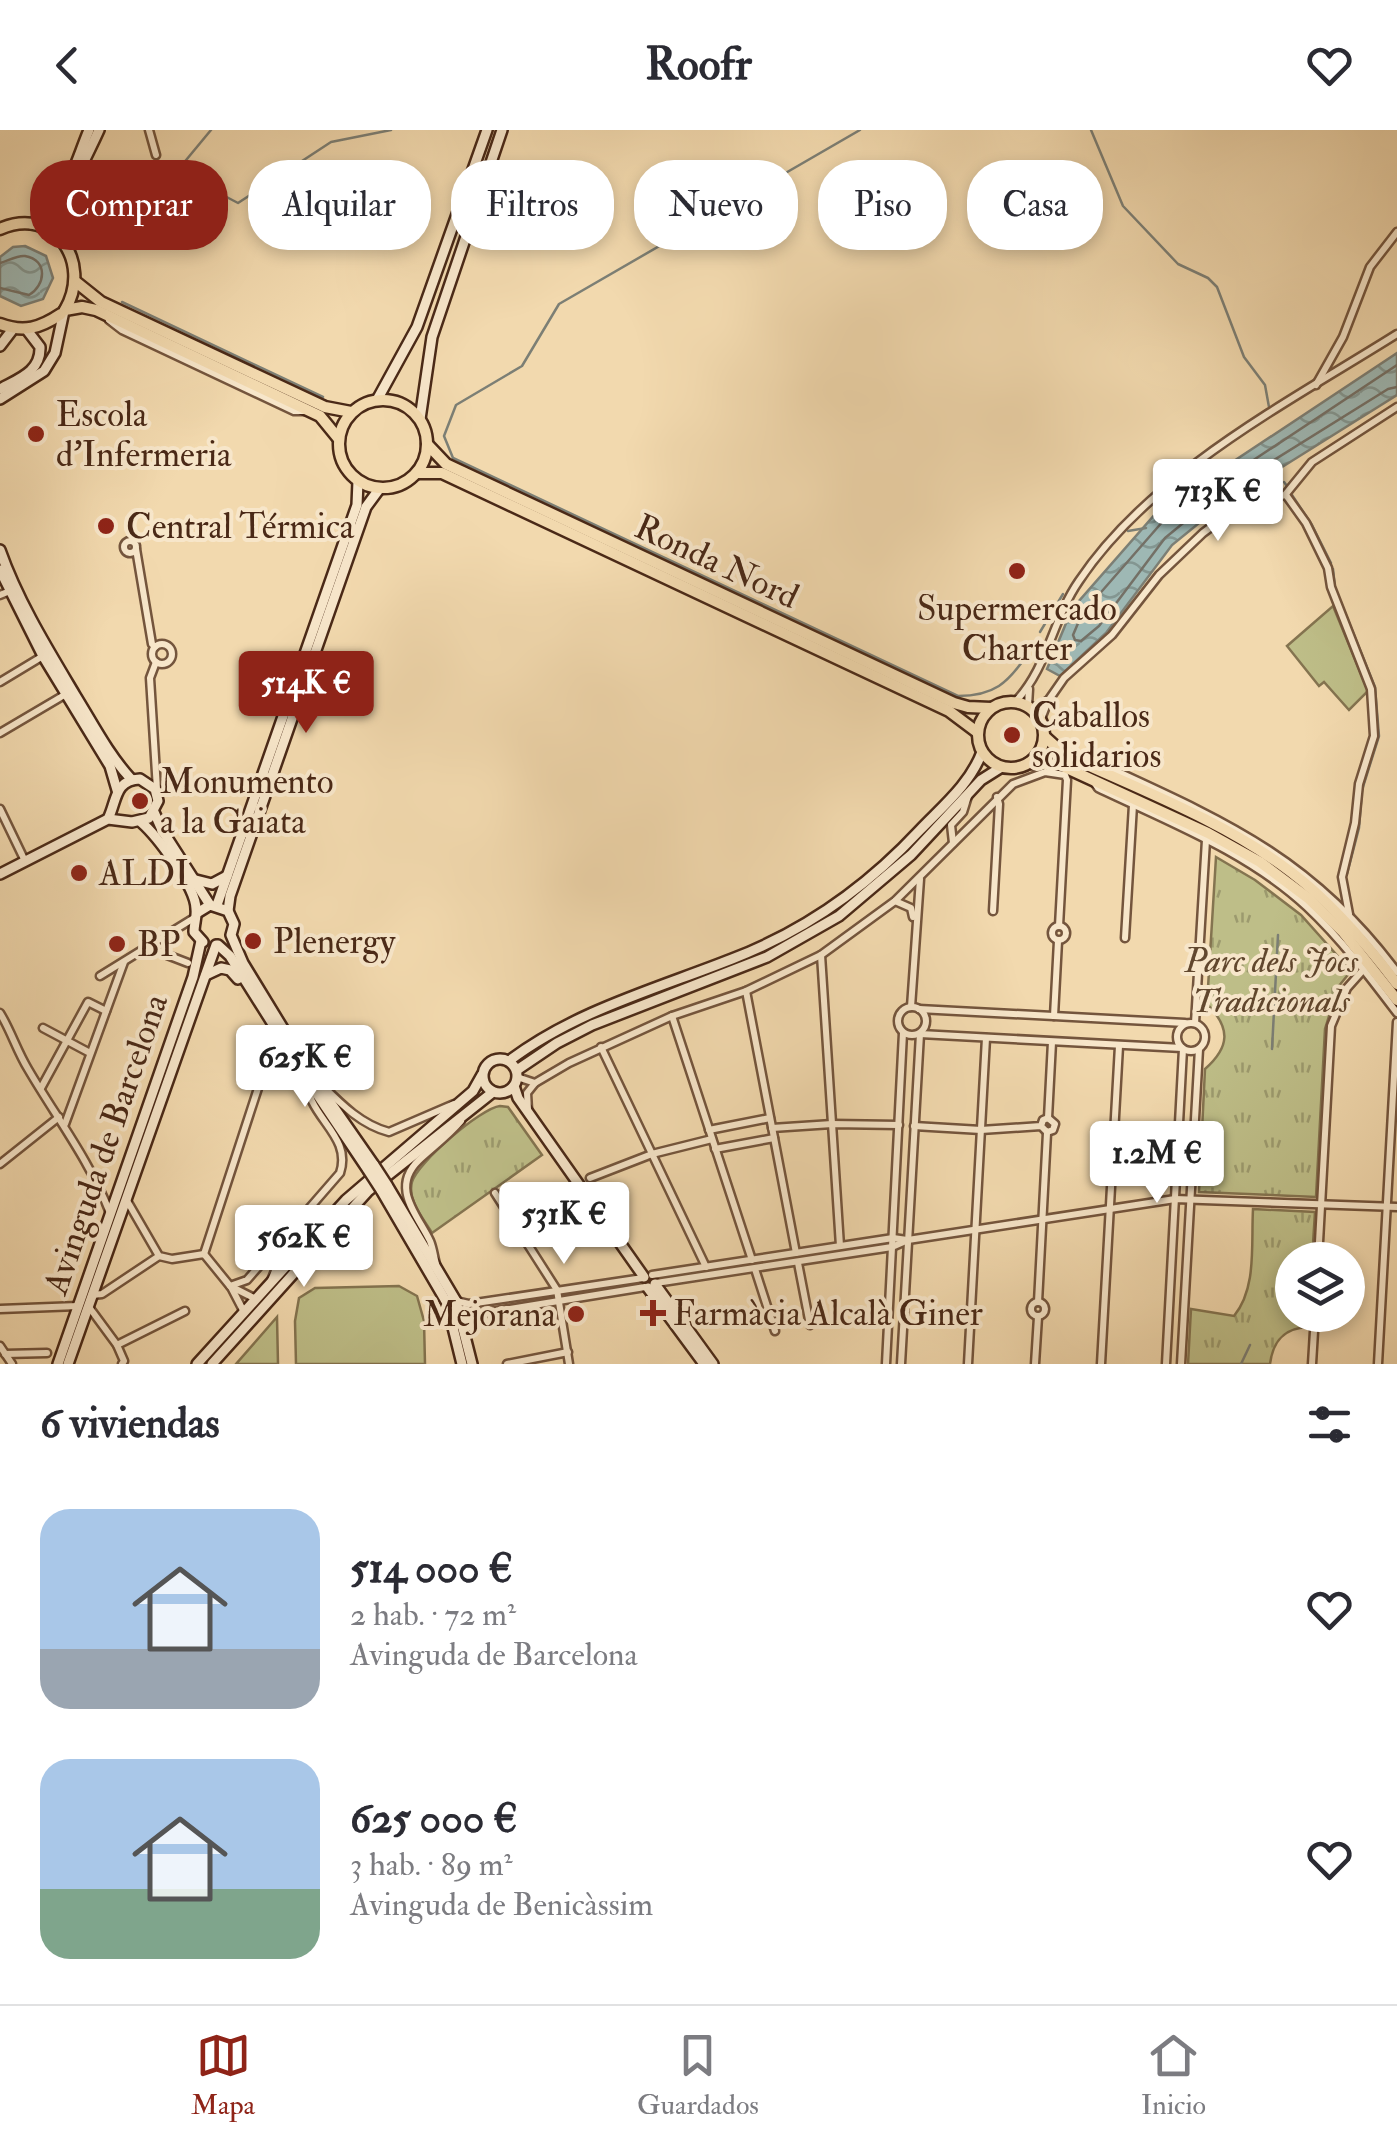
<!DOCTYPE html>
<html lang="es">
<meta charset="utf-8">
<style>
body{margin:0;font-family:"IM FELL Double Pica",serif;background:#f7f7f7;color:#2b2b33;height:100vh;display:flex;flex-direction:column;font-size:38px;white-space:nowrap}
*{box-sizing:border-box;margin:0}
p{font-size:32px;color:#7c7c81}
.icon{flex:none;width:55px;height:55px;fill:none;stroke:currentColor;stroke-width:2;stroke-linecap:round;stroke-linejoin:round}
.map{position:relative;height:1234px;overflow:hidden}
.panel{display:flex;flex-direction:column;background:#fff;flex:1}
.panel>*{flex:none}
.hud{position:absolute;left:30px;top:30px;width:1338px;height:90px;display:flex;gap:20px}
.tools{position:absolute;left:1275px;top:1112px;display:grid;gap:20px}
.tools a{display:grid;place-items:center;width:90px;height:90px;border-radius:50%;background:#fff;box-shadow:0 5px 15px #0003;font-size:50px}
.price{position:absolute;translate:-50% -85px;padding:0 22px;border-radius:10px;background:#fff;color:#222;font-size:32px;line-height:65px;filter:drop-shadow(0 2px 5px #0008)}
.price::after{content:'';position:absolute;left:50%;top:60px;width:30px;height:22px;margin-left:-15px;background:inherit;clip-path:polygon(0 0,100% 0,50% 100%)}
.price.on{background:#8f2418;color:#fff}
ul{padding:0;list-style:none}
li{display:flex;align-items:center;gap:30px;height:250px;padding:0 40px}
li span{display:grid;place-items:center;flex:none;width:280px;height:200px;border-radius:30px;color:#555}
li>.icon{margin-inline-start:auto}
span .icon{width:120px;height:120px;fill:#fffc;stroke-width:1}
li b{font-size:42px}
h2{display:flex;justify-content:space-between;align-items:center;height:120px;padding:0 40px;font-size:42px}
.tag{padding:0 35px;border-radius:40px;background:#fff;box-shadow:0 5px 15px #0003;font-size:35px;line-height:90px}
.tag.on{background:#8f2418;color:#fff}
header{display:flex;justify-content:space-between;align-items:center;height:130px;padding:0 40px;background:#fff;font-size:45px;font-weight:700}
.dock{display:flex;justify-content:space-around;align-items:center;height:140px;border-top:2px solid #e1e1e2;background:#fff;font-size:28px;color:#7c7c81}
.dock a{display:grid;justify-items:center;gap:5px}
.dock .on{color:#8f2418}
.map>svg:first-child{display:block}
</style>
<header><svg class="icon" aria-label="back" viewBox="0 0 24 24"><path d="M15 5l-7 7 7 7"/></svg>Roofr<svg class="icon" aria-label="heart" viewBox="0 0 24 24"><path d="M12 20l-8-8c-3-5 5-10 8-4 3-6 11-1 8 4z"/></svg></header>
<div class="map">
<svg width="1397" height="1234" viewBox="0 0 1397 1234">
<defs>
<pattern id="park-tufts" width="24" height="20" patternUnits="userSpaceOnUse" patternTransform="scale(2.5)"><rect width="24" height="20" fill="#bebe88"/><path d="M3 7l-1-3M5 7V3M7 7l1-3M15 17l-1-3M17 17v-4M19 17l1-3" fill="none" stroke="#9c9a6e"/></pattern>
<pattern id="water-waves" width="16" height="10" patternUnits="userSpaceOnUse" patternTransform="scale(2.5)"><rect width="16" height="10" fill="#9eb8b4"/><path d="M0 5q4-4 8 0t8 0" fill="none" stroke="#839691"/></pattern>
</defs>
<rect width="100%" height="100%" fill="#f2d9ae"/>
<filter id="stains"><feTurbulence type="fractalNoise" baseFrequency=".002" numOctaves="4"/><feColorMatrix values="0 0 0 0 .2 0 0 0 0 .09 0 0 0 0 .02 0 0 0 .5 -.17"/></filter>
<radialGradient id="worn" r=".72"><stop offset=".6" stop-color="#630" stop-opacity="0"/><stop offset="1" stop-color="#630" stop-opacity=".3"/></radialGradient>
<g fill="#bebe88" stroke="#847450" stroke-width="2.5">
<polygon points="1333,476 1368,561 1349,580 1324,552 1319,556 1287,516"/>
<polygon points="399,1156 417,1166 424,1191 425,1234 296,1234 295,1191 299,1168 315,1158"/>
<polygon points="277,1187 278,1234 236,1234"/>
</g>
<g fill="url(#park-tufts)" stroke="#847450" stroke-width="2.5">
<path d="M1216 727 1255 750 1301 785 1351 841 1338 857 1325 899 1316 1067 1199 1062 1205 939C1230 917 1231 898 1207 874Z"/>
<path d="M500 976 508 977 542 1025 432 1103C423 1088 407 1070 412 1052 417 1033 481 978 500 976Z"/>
<path d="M1253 1079 1315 1082 1312 1130H1292V1185H1309L1308 1197C1284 1198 1273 1211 1270 1234H1188L1191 1179 1234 1186C1257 1158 1251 1115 1253 1079Z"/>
</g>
<g fill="url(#water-waves)" stroke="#7c7f75" stroke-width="2.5">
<polygon points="25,116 46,126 53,148 43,169 21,176 0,166 0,127 13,117"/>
<polygon points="1397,223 1397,265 1220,376 1172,415 1106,503 1060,546 1047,539 1072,479 1157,382"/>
</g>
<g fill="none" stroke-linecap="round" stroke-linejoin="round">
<g stroke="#747066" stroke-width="2.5">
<path d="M0 133C8 131 17 125 25 126 49 130 45 156 29 165L0 158"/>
<polyline points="1397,235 1231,345 1230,351 1237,353 1388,259 1397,257"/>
<polygon points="1204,363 1210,365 1210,371 1165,408 1099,496 1081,511 1075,510 1073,505 1082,484 1164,390"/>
</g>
<g stroke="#7c7f75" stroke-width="2.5">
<polyline points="211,0 177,41 238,73 331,12 391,0"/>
<path d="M860 0 559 174 522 236 456 275 444 306 453 328 958 566C994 566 1008 553 1027 525"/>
<polyline points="1091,0 1123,76 1178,134 1208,148 1217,157 1244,227 1265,255 1269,277"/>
<polyline points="122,172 323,267"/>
<polyline points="1284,352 1287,356"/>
<polyline points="1292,365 1312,395 1331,433"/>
<polyline points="1128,401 1146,398"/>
<polyline points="1333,439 1335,458 1375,557 1379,606 1362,660 1359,698 1347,744"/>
<polyline points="1040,502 1063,464"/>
<polyline points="1272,919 1278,805"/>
<polyline points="1241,1234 1250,1215"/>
</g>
<g stroke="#74553d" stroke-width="11">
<g id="street">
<polyline points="149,0 156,25"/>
<polyline points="109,190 122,200 294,281 305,281"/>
<polyline points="1316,255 1343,207 1370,137 1397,102"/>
<polyline points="1286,365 1306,393 1328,438 1331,457 1371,559 1374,606 1359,654 1355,693 1342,747 1349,784"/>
<circle cx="130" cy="417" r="6"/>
<polyline points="136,419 152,514 155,517"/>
<polyline points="0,465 10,461"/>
<circle cx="162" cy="524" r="10"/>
<polyline points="156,532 150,548 157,659"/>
<polyline points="0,552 43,526"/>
<path d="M1015 572C1048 538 1052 490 1079 451 1151 343 1289 272 1397 204"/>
<polyline points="1028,576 1029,559"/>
<polyline points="1032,579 1047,571"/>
<polyline points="1041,589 1048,571 1064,548 1112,505 1159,445 1203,403 1223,388 1251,374 1285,365 1312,332 1397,277"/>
<polyline points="0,603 66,564"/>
<path d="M1085 630 1094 631C1220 689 1311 726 1397 842"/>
<path d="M1094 652 1098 658C1169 692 1248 722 1307 777 1341 809 1369 846 1397 883"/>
<polyline points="0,679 25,731"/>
<polyline points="953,713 951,695 963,682 968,666"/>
<polyline points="895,771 911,778 913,787"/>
<polyline points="993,781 999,674 997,667"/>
<circle cx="1059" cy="803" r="7"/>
<polyline points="1125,808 1133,675"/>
<polyline points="149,818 188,833"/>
<polyline points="821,825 840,1116"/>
<polyline points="100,846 194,788"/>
<polyline points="746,861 796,1123"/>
<circle cx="912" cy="891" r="14"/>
<polyline points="911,877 920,749"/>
<polyline points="919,879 1185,893"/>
<path d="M0 883C11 901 17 921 28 939 56 987 90 1031 110 1083"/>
<polyline points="672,886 752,1130"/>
<polyline points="1054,886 1058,811"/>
<circle cx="1191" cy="907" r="14"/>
<polyline points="1195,893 1206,710"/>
<polyline points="43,898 90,923"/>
<polyline points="920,904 1182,918"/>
<polyline points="601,917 706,1137"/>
<polyline points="270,933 291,925"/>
<polyline points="517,947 535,953"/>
<path d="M323 956C342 975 362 995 389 1002L454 974"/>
<polyline points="41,958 88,872 106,881"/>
<polyline points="528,980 527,963 535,953 569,933 672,886 746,861 821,825 895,771 1013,654 1045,642 1065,645 1067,650 1059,796"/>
<polyline points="1048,988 1052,912"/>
<polyline points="65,994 124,832"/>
<polyline points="914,996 981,1000 1041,996 1043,990 1048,988 1055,994 1053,1000 1047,1002 1041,996"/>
<polyline points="772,998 832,994 899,995"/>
<polyline points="709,1000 770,988"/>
<polyline points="715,1019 774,1008"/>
<polyline points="0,1034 59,987"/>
<polyline points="590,1048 652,1024 712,1009"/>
<polyline points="495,1063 557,1160 569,1234"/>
<polyline points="126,1069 159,1126 172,1129 204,1124 230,1156 256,1169"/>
<polyline points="204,1124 276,903"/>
<polyline points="1318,1130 1331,896 1347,858 1364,839"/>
<polyline points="798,1133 810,1195"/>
<path d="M436 1134C434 1127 433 1118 430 1111 417 1084 390 1058 419 1030 433 1017 448 1006 461 991"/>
<polyline points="755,1139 775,1201"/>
<polyline points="652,1145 893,1108 907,1110"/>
<polyline points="270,1153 290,1104"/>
<polyline points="656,1153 892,1117 908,1110 1175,1069 1397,1077"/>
<path d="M230 1156 247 1150 340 1043C350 1013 324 996 312 971 309 964 308 955 306 948"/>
<polyline points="231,1157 244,1182"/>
<polyline points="92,1165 102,1164 159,1126"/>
<polyline points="456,1171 469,1174 643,1148"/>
<circle cx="1038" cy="1179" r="7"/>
<polyline points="1038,1172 1047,1003"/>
<polyline points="89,1177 117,1215 124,1231 122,1234"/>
<polyline points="0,1179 78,1176"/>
<polyline points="463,1189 472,1185 645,1157"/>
<polyline points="117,1215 185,1181"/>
<polyline points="0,1216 12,1234"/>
<polyline points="5,1224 47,1223"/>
<polyline points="507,1234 568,1222"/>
<polyline points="886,1234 903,903"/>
<polyline points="901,1234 920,904"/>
<polyline points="968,1234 986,908"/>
<polyline points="1035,1234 1038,1187"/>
<polyline points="1101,1234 1119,916"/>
<polyline points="1166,1234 1183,919"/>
<polyline points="1181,1234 1199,919"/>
<polyline points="1312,1234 1315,1185"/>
<polyline points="1378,1234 1397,892"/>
</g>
</g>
<g stroke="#4a2917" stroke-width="14">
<g id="secondary">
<path d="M31 94C65 78 75 33 89 0"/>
<path d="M63 110C59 72 84 34 99 0"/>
<polyline points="0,216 13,199"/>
<path d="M0 259C18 249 41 242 40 217L27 200"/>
<polyline points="0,269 44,241 55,223 64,181"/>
<polyline points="377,270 417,197 487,0"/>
<polyline points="420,289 432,207 502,0"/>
<path d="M0 420C18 471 47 518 75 565 93 594 108 624 131 649"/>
<polyline points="0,440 43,526 110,636 117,660"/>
<polyline points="154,682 162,700 210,775"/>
<path d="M141 692C157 706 196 757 196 779 197 786 194 794 194 802L203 812"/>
<path d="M0 744 108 689 132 692 149 688 158 671 155 659 140 649C114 650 117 671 108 689"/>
<polyline points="196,750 212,754 227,746"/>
<polyline points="217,775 357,375 358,351"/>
<polyline points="228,781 230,766 366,377 380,358"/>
<polyline points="197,783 210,775 228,781 234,794 231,805 243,833 312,946 374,1035"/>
<polyline points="218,815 230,826 305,945"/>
<polyline points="206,845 221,838 230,840 238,849"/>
<circle cx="500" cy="946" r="17"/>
<path d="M509 931C575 881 656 859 732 829 805 801 867 757 920 700 943 676 970 654 982 622"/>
<polyline points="517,940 557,913 592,895 767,827 839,786 911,725 981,650 1000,638"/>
<polyline points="514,956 518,968 644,1147"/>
<polyline points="313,958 368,1040"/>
<polyline points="387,1055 456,1171 472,1234"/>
<polyline points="381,1060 447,1173 462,1234"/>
<polyline points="655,1154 713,1234"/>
<polyline points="648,1158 704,1234"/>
<polyline points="58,1234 193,847 201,811"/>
<polyline points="68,1234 216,815"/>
<polyline points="197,1234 346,1070 473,961 482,945"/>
<polyline points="212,1234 368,1061 493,962"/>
</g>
</g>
<g stroke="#4a2917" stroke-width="15">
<g id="primary">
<path d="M0 99C54 75 93 132 65 180"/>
<polyline points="76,152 101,172 325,277 351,282"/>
<polyline points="65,180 82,177 96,180 320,286 338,308"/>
<path d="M0 194C24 203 40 198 61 184"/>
<circle cx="383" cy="314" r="44"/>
<polyline points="427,314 446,334 954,573 968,577 991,578"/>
<polyline points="417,343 442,343 949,581 977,602"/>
<circle cx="1011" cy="605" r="33"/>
<path d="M1045 607 1065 625C1141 660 1224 691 1291 742 1332 773 1366 813 1397 854"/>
<polyline points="1029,633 1060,635 1208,703 1260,732 1308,768 1343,802 1397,870"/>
</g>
</g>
<use href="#street" stroke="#f7e6ca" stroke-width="6"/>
<use href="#secondary" stroke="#f7e6ca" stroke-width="9"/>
<use href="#primary" stroke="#f2d9ae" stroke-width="10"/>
<g stroke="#4a2917" stroke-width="14" stroke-linecap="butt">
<g id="secondary-bridge">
<polyline points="374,1035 387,1055"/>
<polyline points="368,1040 381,1060"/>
</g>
</g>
<use href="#secondary-bridge" stroke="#f7e6ca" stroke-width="9"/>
</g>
<g fill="#8f2418" stroke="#f7e6ca" stroke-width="4">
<circle cx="36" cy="304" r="10"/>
<circle cx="106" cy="396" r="10"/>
<circle cx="1017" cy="441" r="10"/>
<circle cx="1012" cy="605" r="10"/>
<circle cx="140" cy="671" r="10"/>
<circle cx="79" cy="743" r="10"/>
<circle cx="253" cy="811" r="10"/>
<circle cx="117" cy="814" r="10"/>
<path d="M648 1168h10v10h10v10h-10v10h-10v-10h-10v-10h10z"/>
<circle cx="576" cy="1184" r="10"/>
</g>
<g text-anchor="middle" stroke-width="8" stroke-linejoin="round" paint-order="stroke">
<g font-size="35" fill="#4a2917" stroke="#f7e6ca" text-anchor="start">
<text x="56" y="296">Escola<tspan x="56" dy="40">d'Infermeria</tspan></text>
<text x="126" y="408">Central Térmica</text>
<text x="1017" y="490" text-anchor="middle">Supermercado<tspan x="1017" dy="40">Charter</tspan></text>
<text x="1032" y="597">Caballos<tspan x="1032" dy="40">solidarios</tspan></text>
<text x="160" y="663">Monumento<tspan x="160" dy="40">a la Gaiata</tspan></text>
<text x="99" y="755">ALDI</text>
<text x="273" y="823">Plenergy</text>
<text x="137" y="826">BP</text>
<text x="673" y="1195">Farmàcia Alcalà Giner</text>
<text x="556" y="1196" text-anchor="end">Mejorana</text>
</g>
<g font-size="35" fill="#4a2917" stroke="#f7e6ca">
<text transform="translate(717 431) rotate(25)" y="12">Ronda Nord</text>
<text transform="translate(105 1014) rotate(-71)" y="12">Avinguda de Barcelona</text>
</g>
<g font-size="35" font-style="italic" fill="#61472e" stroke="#f7e6ca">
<text x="1271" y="842">Parc dels Jocs<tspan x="1271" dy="40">Tradicionals</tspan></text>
</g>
</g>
<rect width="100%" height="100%" filter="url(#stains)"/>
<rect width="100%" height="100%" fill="url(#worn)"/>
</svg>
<div class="tools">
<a><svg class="icon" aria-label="layers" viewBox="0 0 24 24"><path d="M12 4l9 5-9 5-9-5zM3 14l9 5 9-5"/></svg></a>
</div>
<b class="price" style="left:1218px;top:414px">713K €</b>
<b class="price on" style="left:306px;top:606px">514K €</b>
<b class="price" style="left:305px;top:980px">625K €</b>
<b class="price" style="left:1157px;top:1076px">1.2M €</b>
<b class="price" style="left:564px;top:1137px">531K €</b>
<b class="price" style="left:304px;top:1160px">562K €</b>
<div class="hud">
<a class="tag on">Comprar</a>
<a class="tag">Alquilar</a>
<a class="tag">Filtros</a>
<a class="tag">Nuevo</a>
<a class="tag">Piso</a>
<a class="tag">Casa</a>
</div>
</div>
<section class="panel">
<h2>6 viviendas<svg class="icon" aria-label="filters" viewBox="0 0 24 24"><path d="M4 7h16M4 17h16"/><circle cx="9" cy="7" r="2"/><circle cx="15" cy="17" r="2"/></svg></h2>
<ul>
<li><span style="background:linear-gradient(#a9c7e8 70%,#9aa5b1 0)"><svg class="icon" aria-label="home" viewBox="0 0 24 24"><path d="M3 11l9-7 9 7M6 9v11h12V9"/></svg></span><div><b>514 000 €</b><p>2 hab. · 72 m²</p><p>Avinguda de Barcelona</p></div><svg class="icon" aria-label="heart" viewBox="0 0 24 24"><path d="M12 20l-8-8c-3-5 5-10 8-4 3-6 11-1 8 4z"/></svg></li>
<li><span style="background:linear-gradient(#a9c7e8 65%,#7fa58c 0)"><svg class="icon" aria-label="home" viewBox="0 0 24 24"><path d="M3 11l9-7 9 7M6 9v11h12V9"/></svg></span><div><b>625 000 €</b><p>3 hab. · 89 m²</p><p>Avinguda de Benicàssim</p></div><svg class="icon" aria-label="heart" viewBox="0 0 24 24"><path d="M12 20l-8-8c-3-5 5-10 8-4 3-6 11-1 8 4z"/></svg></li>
</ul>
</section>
<nav class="dock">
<a class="on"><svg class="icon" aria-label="map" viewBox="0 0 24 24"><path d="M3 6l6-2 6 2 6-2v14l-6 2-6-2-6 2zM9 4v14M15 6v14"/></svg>Mapa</a>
<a><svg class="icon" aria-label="saved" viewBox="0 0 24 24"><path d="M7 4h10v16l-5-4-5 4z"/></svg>Guardados</a>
<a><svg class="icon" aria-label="home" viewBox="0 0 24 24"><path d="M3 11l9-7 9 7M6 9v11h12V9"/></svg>Inicio</a>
</nav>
